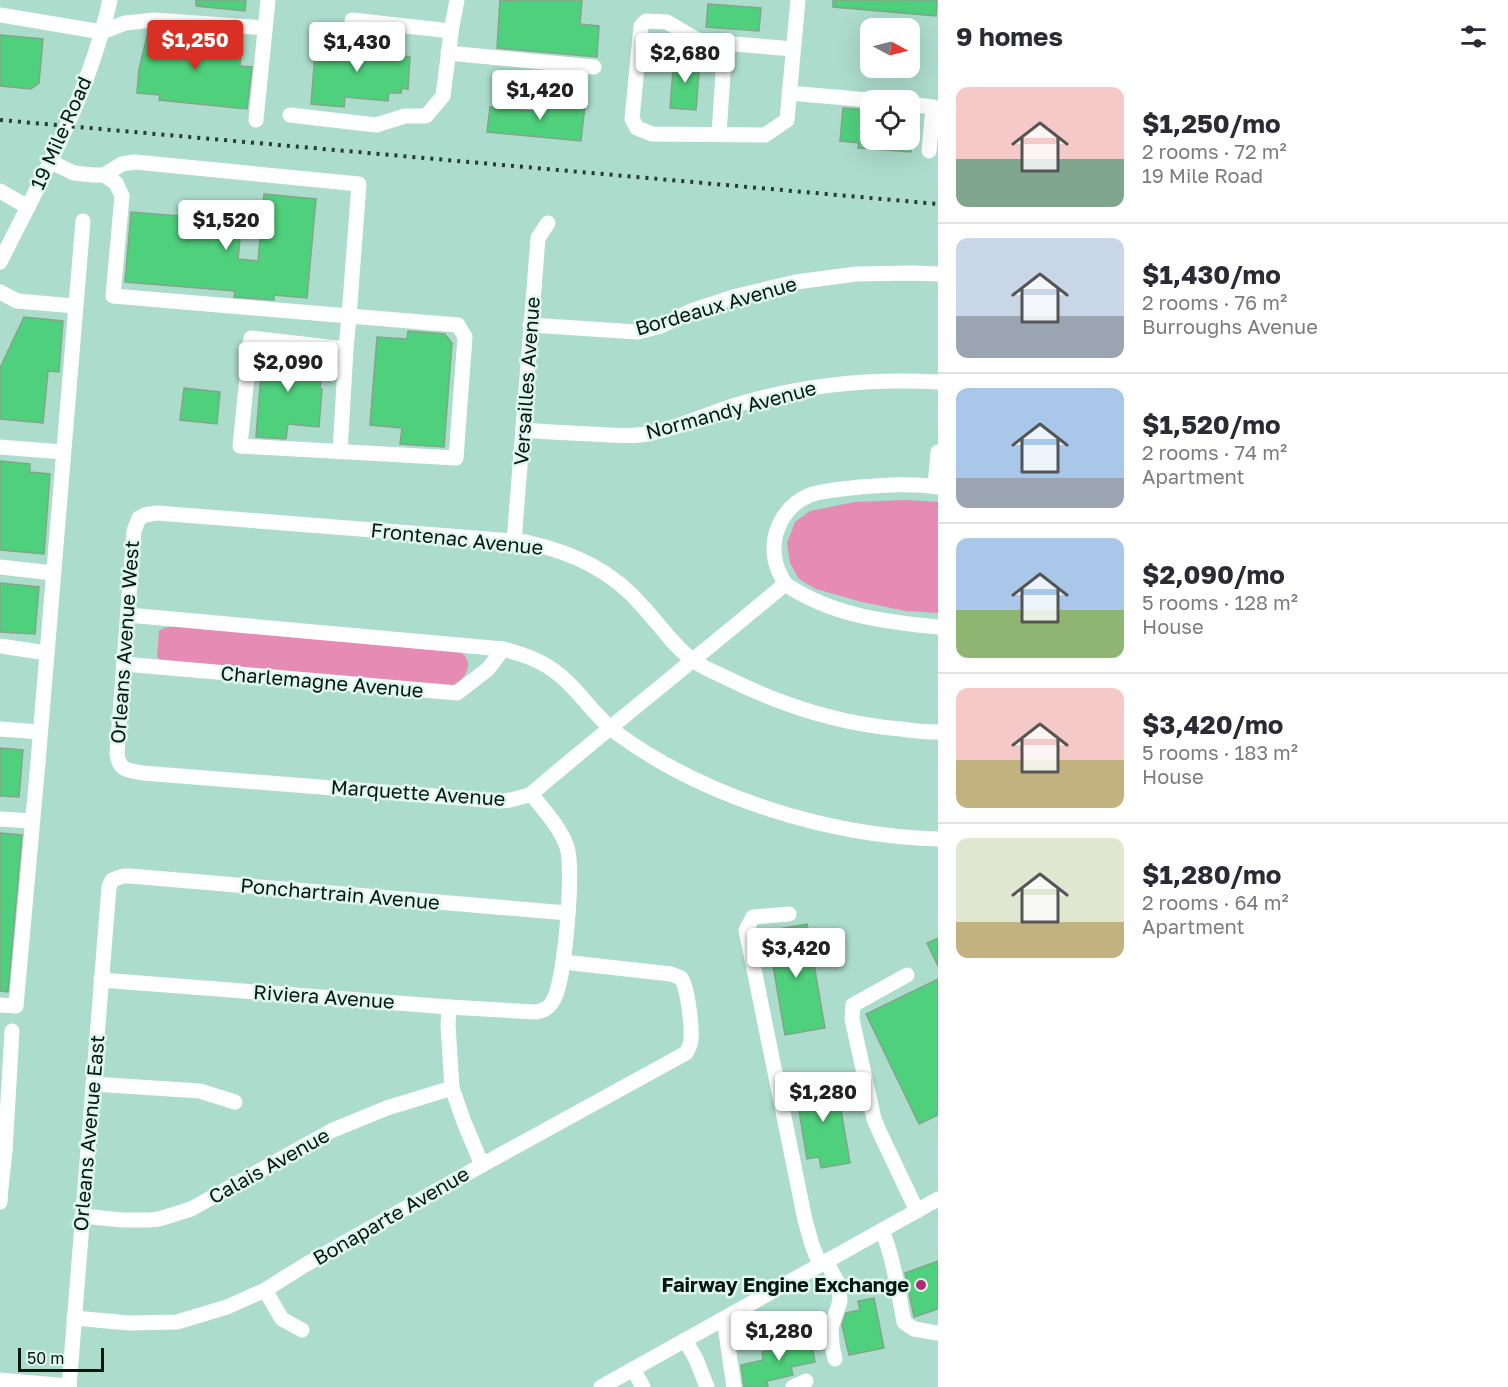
<!DOCTYPE html>
<meta charset="utf-8">
<style>
body{margin:0;font-family:"Golos Text",sans-serif;background:#f2f2f3;color:#2b2b33;height:100vh;display:flex;flex-direction:column;font-size:22px;white-space:nowrap}
*{box-sizing:border-box;margin:0}
p{font-size:20px;color:#7c7c81}
.icon{flex:none;width:33px;height:33px;fill:none;stroke:currentColor;stroke-width:2;stroke-linecap:round;stroke-linejoin:round}
.map{position:relative;flex:1;overflow:hidden}
.details{display:flex;flex-direction:column;background:#fff;width:570px}
.details>*{flex:none}
.needle{width:39px;rotate:97deg}
.fabs{position:absolute;left:860px;top:18px;display:grid;gap:12px}
.fabs a{display:grid;place-items:center;width:60px;height:60px;border-radius:12px;background:#fff;box-shadow:0 6px 24px #0002;font-size:30px}
.scale{position:absolute;left:18px;bottom:15px;width:86px;box-sizing:border-box;padding-left:6px;border:3px solid #051711;border-top:0;font-size:16px;line-height:21px;white-space:nowrap;color:#051711;-webkit-text-stroke:4px #dff7ee;paint-order:stroke}
.price{position:absolute;translate:-50% -51px;padding:0 14px;border-radius:6px;background:#fff;color:#222;font-size:20px;line-height:39px;filter:drop-shadow(0 2px 3px #0008)}
.price::after{content:'';position:absolute;left:50%;top:36px;width:18px;height:14px;margin-left:-9px;background:inherit;clip-path:polygon(0 0,100% 0,50% 100%)}
.price.on{background:#d93025;color:#fff}
ul{padding:0;list-style:none}
li{display:flex;align-items:center;gap:18px;height:150px;padding:0 18px}
li+li{border-top:2px solid #e1e1e2}
li span{display:grid;place-items:center;flex:none;width:168px;height:120px;border-radius:12px;color:#555}
li>.icon{margin-inline-start:auto}
span .icon{width:72px;height:72px;fill:#fffc;stroke-width:1}
li b{font-size:26px}
h2{display:flex;justify-content:space-between;align-items:center;height:72px;padding:0 18px;font-size:26px}
main{display:flex;flex:1;min-height:0}
.map>svg:first-child{display:block}
</style>
<main>
<div class="map">
<svg width="938" height="1387" viewBox="0 0 938 1387">
<rect width="100%" height="100%" fill="#acdccb"/>
<g fill="#e68bb4">
<polygon points="906,500 938,502 938,613 906,611 862,602 816,589 799,579 790,563 787,543 795,522 810,511 855,502"/>
<path d="M174 626 456 648C459 650 462 652 464 655 475 667 462 682 450 686L160 661 157 656 159 631 164 628Z"/>
</g>
<g fill="#4fd07c" stroke="#82a58a" stroke-width="1.5">
<polygon points="196,0 246,0 245,11 196,6"/>
<polygon points="500,0 516,1 516,0 582,0 580,24 599,26 597,57 497,48"/>
<polygon points="833,0 937,0 936,16 833,7"/>
<polygon points="708,4 761,8 759,31 706,27"/>
<polygon points="148,32 242,41 240,66 252,67 247,109 159,100 160,95 137,93 139,69"/>
<polygon points="0,35 43,39 39,83 31,89 0,86"/>
<polygon points="316,42 395,48 394,55 410,57 408,89 402,88 401,93 389,93 388,101 345,97 344,107 311,104"/>
<polygon points="674,58 700,60 696,110 670,108"/>
<polygon points="543,101 585,105 581,141 487,132 490,107 542,112"/>
<polygon points="843,108 870,110 870,140 912,140 911,152 858,148 859,143 840,141"/>
<polygon points="264,194 316,199 307,298 274,295 274,300 234,297 235,291 125,282 131,212 242,221 238,259 258,261"/>
<polygon points="24,317 63,321 59,372 48,371 43,423 0,419 0,368"/>
<polygon points="408,331 445,334 452,343 444,447 400,444 402,428 370,425 377,337 407,339"/>
<polygon points="263,349 308,354 307,362 323,363 320,389 322,389 319,427 288,424 286,439 256,437"/>
<polygon points="184,388 220,392 217,424 180,420"/>
<polygon points="0,461 30,464 30,472 50,474 44,554 0,550"/>
<polygon points="0,583 39,587 35,634 0,632"/>
<polygon points="0,748 23,750 19,797 0,796"/>
<polygon points="0,833 22,835 8,992 0,991"/>
<polygon points="807,924 825,1028 785,1035 767,931"/>
<polygon points="938,938 938,966 927,943"/>
<polygon points="938,979 938,1115 919,1124 866,1014"/>
<polygon points="836,1080 850,1163 821,1168 819,1157 807,1159 795,1087"/>
<polygon points="938,1261 938,1309 914,1317 905,1273"/>
<polygon points="874,1298 884,1348 849,1355 842,1325 846,1313 860,1310 858,1301"/>
<polygon points="810,1334 815,1362 791,1367 793,1375 767,1381 768,1387 744,1387 741,1365 763,1360 762,1352 787,1347 786,1339"/>
</g>
<g fill="none" stroke-linecap="round" stroke-linejoin="round">
<g stroke="#fff" stroke-width="15">
<polyline points="0,15 102,32 125,23 154,20 265,28"/>
<polyline points="352,20 451,31"/>
<path d="M793 49 699 41 667 22 646 21 641 26 632 119 637 128 652 134 765 135 787 120C791 80 794 40 798 0"/>
<polyline points="448,53 594,67"/>
<polyline points="789,93 870,100"/>
<polyline points="909,104 933,107 929,151"/>
<polyline points="290,115 376,125 405,116 426,116 443,96 452,26 457,0"/>
<polyline points="256,120 268,0"/>
<polyline points="719,134 725,43"/>
<polyline points="51,162 74,173 93,175 104,175 122,164 135,162 359,184 349,316 113,296 122,196 116,183 104,175"/>
<polyline points="0,191 28,207"/>
<path d="M0 262C43 177 89 94 110 0"/>
<polyline points="0,292 17,301 75,306"/>
<polygon points="349,316 458,325 465,337 456,458 240,446 251,338 346,349"/>
<polyline points="530,325 638,332 661,326 691,311 737,296 796,282 856,274 913,273 938,274"/>
<path d="M523 430C546 432 569 433 592 434 610 435 629 437 647 434 680 428 710 412 743 403 808 384 870 378 938 382"/>
<polyline points="0,447 63,452"/>
<polyline points="340,452 346,349"/>
<polyline points="935,486 938,452"/>
<polyline points="514,542 538,238 548,223"/>
<polyline points="0,567 53,573"/>
<path d="M785 584C701 655 614 723 531 794 519 798 510 801 498 801L143 773C127 770 119 771 117 753L134 531 139 518 145 515 157 513 526 542C574 553 612 570 644 608 660 625 675 648 694 661 705 669 719 674 731 680 786 707 840 724 901 729 914 731 926 732 938 732"/>
<path d="M785 584C781 576 776 568 775 559 770 532 785 505 810 495 824 490 844 489 860 487 885 485 912 483 938 487"/>
<path d="M785 584C831 615 884 622 938 627"/>
<path d="M128 615 503 649C521 654 538 659 553 670 578 687 593 716 618 734 706 798 829 836 938 839"/>
<polyline points="0,646 47,653"/>
<polyline points="124,664 457,693 488,669 503,649"/>
<polyline points="0,729 40,732"/>
<polyline points="0,819 32,821"/>
<polyline points="789,914 753,917 746,930 805,1220 812,1245 820,1265"/>
<polyline points="907,975 853,1005 852,1019 874,1119 880,1133 917,1211"/>
<path d="M101 980 449 1007 536 1012C545 1011 550 1007 554 999 565 979 574 870 567 847 560 827 544 810 531 794"/>
<polyline points="0,1005 16,1006 38,762 83,221"/>
<polyline points="449,1007 448,1025 452,1088 464,1122 482,1165"/>
<polyline points="93,1084 200,1091 235,1102"/>
<polyline points="0,1151 5,1151 1,1187"/>
<polyline points="5,1151 12,1031"/>
<polyline points="0,1187 1,1187 0,1202"/>
<polyline points="82,1216 122,1220 149,1220 159,1219 191,1209 333,1130 387,1108 452,1088"/>
<path d="M882 1230C894 1260 898 1291 904 1322L914 1329 938 1333"/>
<polyline points="826,1261 839,1285 840,1301 831,1328 832,1345 835,1359"/>
<polyline points="265,1290 282,1319 302,1330"/>
<path d="M74 1318 129 1323 177 1322 227 1307 265 1290 305 1265 482 1165 686 1053C689 1048 691 1044 691 1039 692 1027 688 988 681 978L671 974 563 962"/>
<polyline points="724,1319 734,1387"/>
<polyline points="685,1340 696,1359 707,1387"/>
<polyline points="633,1369 643,1387"/>
<polyline points="0,1380 69,1386"/>
<polyline points="69,1387 109,887 112,880 123,876 130,876 568,913"/>
<polyline points="601,1387 938,1199"/>
<polyline points="793,1387 806,1381"/>
</g>
<polyline stroke="#263d35" stroke-width="4" stroke-dasharray="3 6" stroke-linecap="butt" points="0,120 938,204"/>
</g>
<circle fill="#ae2a73" stroke="#dff7ee" stroke-width="2" cx="921" cy="1285" r="6"/>
<g text-anchor="middle" stroke-width="5" stroke-linejoin="round" paint-order="stroke">
<g font-size="20" fill="#051711" stroke="#dff7ee">
<text transform="translate(61 133) rotate(-66)" y="7">19 Mile Road</text>
<text transform="translate(716 306) rotate(-16)" y="7">Bordeaux Avenue</text>
<text transform="translate(527 381) rotate(-86)" y="7">Versailles Avenue</text>
<text transform="translate(731 410) rotate(-15)" y="7">Normandy Avenue</text>
<text transform="translate(457 539) rotate(6)" y="7">Frontenac Avenue</text>
<text transform="translate(125 642) rotate(-86)" y="7">Orleans Avenue West</text>
<text transform="translate(322 682) rotate(5)" y="7">Charlemagne Avenue</text>
<text transform="translate(418 793) rotate(4)" y="7">Marquette Avenue</text>
<text transform="translate(340 894) rotate(5)" y="7">Ponchartrain Avenue</text>
<text transform="translate(324 997) rotate(4)" y="7">Riviera Avenue</text>
<text transform="translate(89 1133) rotate(-85)" y="7">Orleans Avenue East</text>
<text transform="translate(269 1166) rotate(-29)" y="7">Calais Avenue</text>
<text transform="translate(391 1216) rotate(-30)" y="7">Bonaparte Avenue</text>
</g>
<g font-size="20" font-weight="bold" fill="#051711" stroke="#dff7ee" text-anchor="end">
<text x="909" y="1292">Fairway Engine Exchange</text>
</g>
</g>
</svg>
<div class="fabs">
<a><svg class="needle" viewBox="-14 -14 28 28"><path d="M0-13l5 13h-10z" fill="#e53935"/><path d="M0 13l5-13h-10z" fill="#7c7c81"/></svg></a>
<a><svg class="icon" aria-label="locate" viewBox="0 0 24 24"><circle cx="12" cy="12" r="6"/><path d="M12 2v4M12 18v4M2 12h4M18 12h4"/></svg></a>
</div>
<div class="scale">50 m</div>
<b class="price on" style="left:195px;top:71px">$1,250</b>
<b class="price" style="left:357px;top:73px">$1,430</b>
<b class="price" style="left:685px;top:84px">$2,680</b>
<b class="price" style="left:540px;top:121px">$1,420</b>
<b class="price" style="left:226px;top:251px">$1,520</b>
<b class="price" style="left:288px;top:393px">$2,090</b>
<b class="price" style="left:796px;top:979px">$3,420</b>
<b class="price" style="left:823px;top:1123px">$1,280</b>
<b class="price" style="left:779px;top:1362px">$1,280</b>
</div>
<section class="details">
<h2>9 homes<svg class="icon" aria-label="filters" viewBox="0 0 24 24"><path d="M4 7h16M4 17h16"/><circle cx="9" cy="7" r="2"/><circle cx="15" cy="17" r="2"/></svg></h2>
<ul>
<li><span style="background:linear-gradient(#f6c9c9 60%,#7fa58c 0)"><svg class="icon" aria-label="home" viewBox="0 0 24 24"><path d="M3 11l9-7 9 7M6 9v11h12V9"/></svg></span><div><b>$1,250/mo</b><p>2 rooms · 72 m²</p><p>19 Mile Road</p></div></li>
<li><span style="background:linear-gradient(#c9d6e8 65%,#9aa5b1 0)"><svg class="icon" aria-label="home" viewBox="0 0 24 24"><path d="M3 11l9-7 9 7M6 9v11h12V9"/></svg></span><div><b>$1,430/mo</b><p>2 rooms · 76 m²</p><p>Burroughs Avenue</p></div></li>
<li><span style="background:linear-gradient(#a9c7e8 75%,#9aa5b1 0)"><svg class="icon" aria-label="home" viewBox="0 0 24 24"><path d="M3 11l9-7 9 7M6 9v11h12V9"/></svg></span><div><b>$1,520/mo</b><p>2 rooms · 74 m²</p><p>Apartment</p></div></li>
<li><span style="background:linear-gradient(#a9c7e8 60%,#8fb573 0)"><svg class="icon" aria-label="home" viewBox="0 0 24 24"><path d="M3 11l9-7 9 7M6 9v11h12V9"/></svg></span><div><b>$2,090/mo</b><p>5 rooms · 128 m²</p><p>House</p></div></li>
<li><span style="background:linear-gradient(#f6c9c9 60%,#c2b280 0)"><svg class="icon" aria-label="home" viewBox="0 0 24 24"><path d="M3 11l9-7 9 7M6 9v11h12V9"/></svg></span><div><b>$3,420/mo</b><p>5 rooms · 183 m²</p><p>House</p></div></li>
<li><span style="background:linear-gradient(#dfe7d0 70%,#c2b280 0)"><svg class="icon" aria-label="home" viewBox="0 0 24 24"><path d="M3 11l9-7 9 7M6 9v11h12V9"/></svg></span><div><b>$1,280/mo</b><p>2 rooms · 64 m²</p><p>Apartment</p></div></li>
</ul>
</section>
</main>
